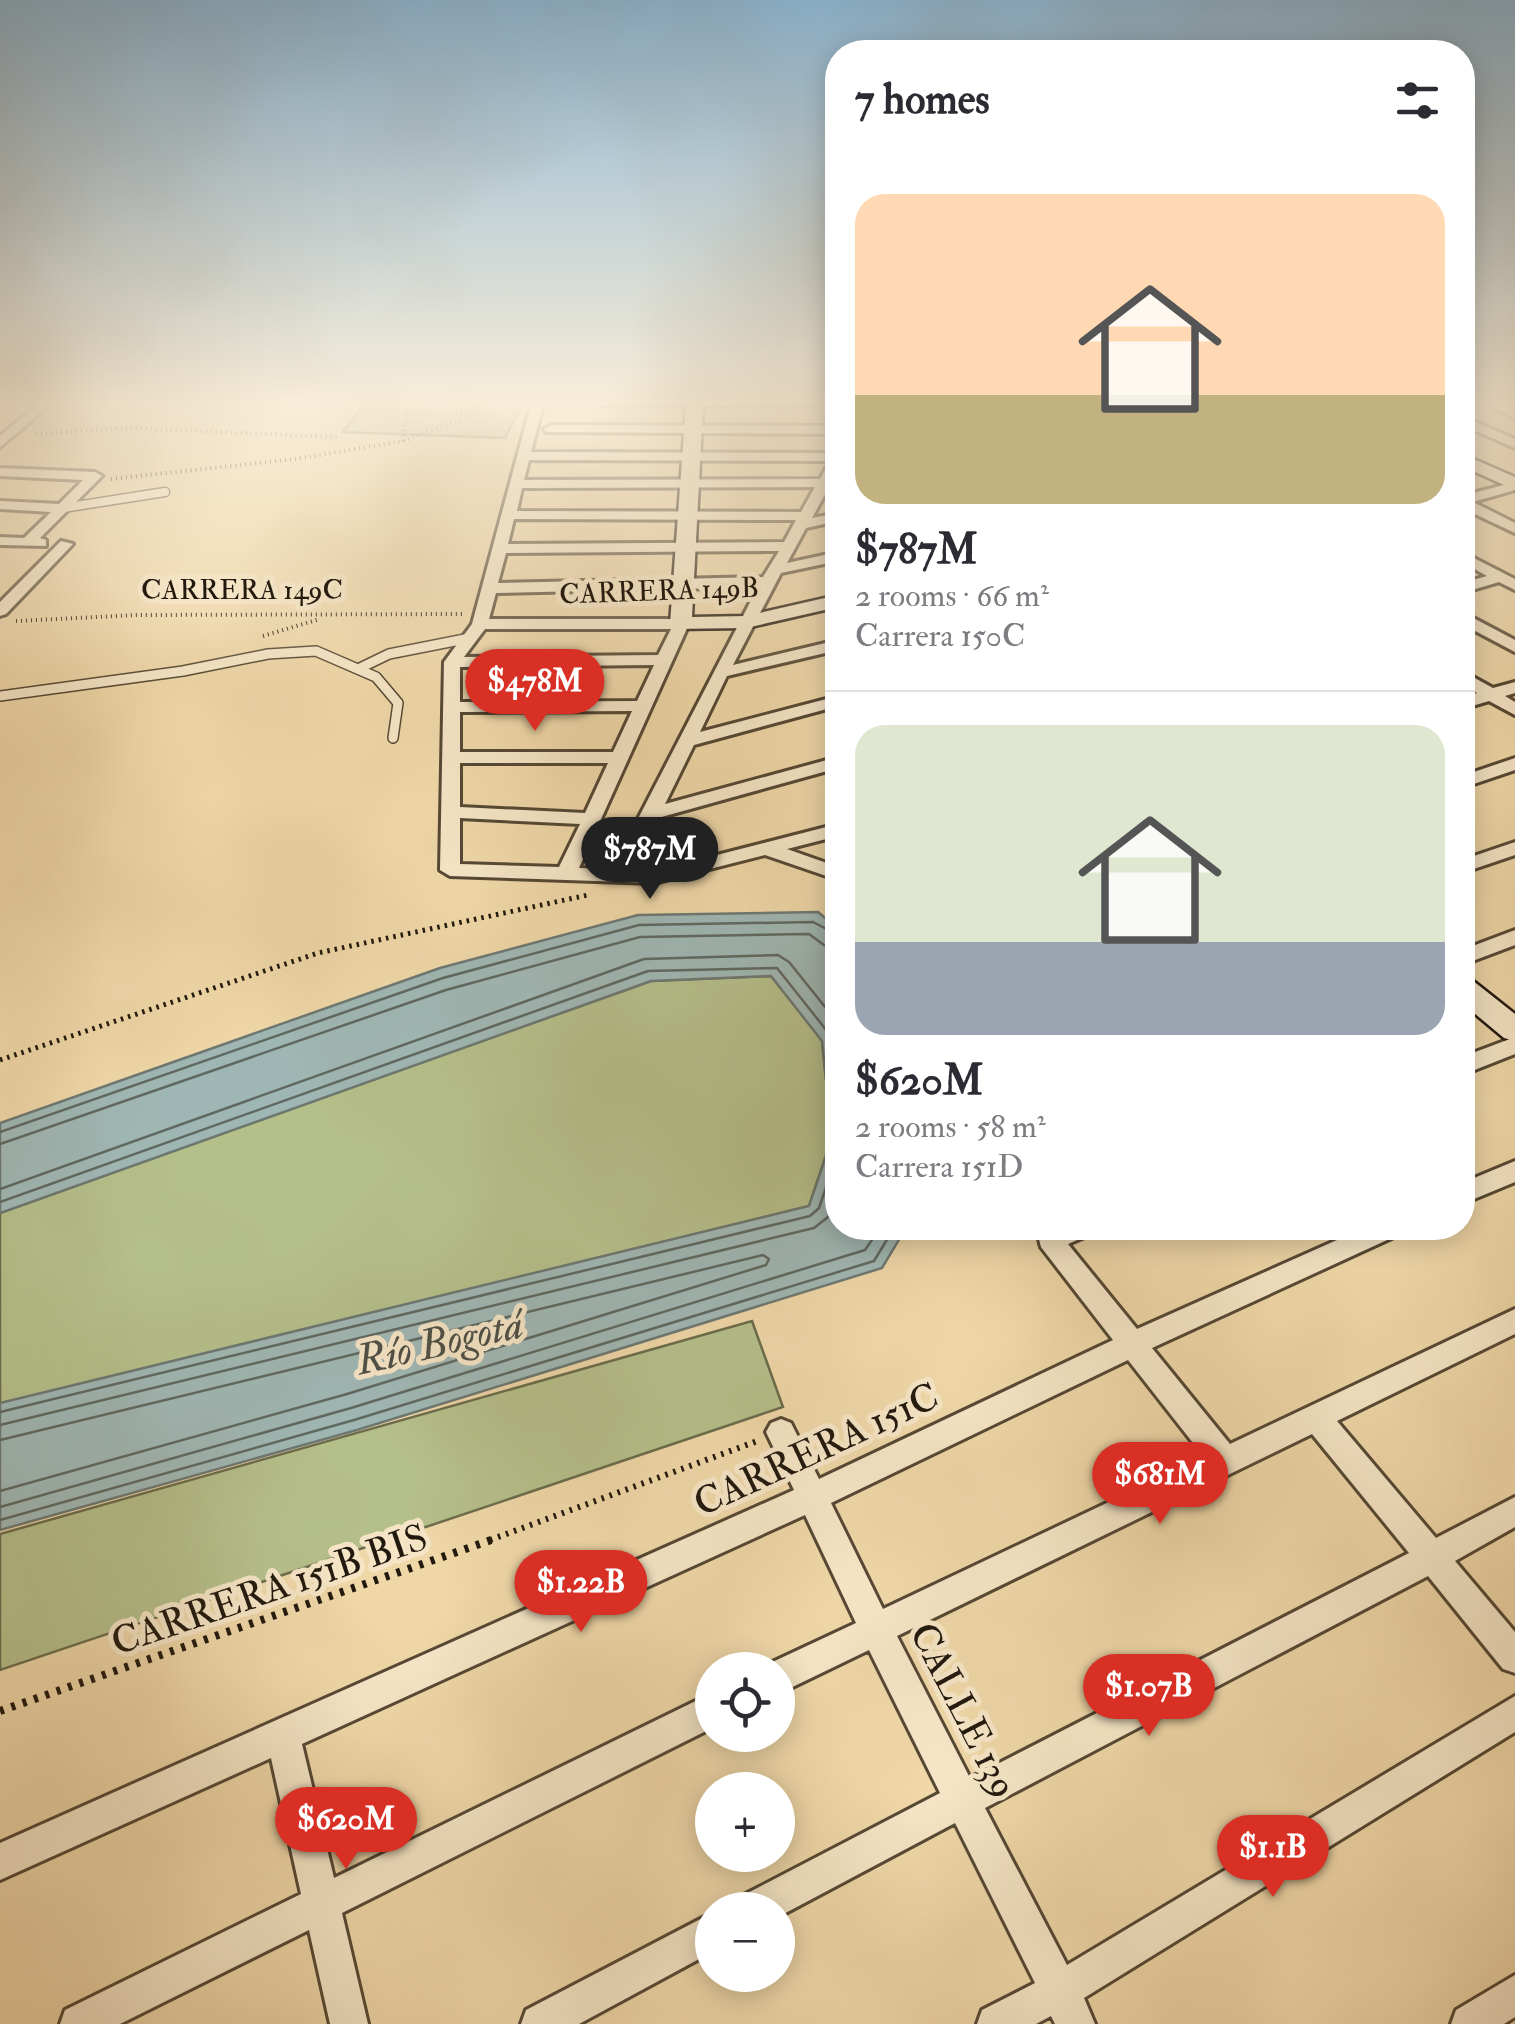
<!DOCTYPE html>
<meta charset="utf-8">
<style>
body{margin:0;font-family:"IM FELL Double Pica",serif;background:#f2f2f3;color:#2b2b33;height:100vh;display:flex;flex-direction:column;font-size:38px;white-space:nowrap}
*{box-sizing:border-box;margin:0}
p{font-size:32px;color:#7c7c81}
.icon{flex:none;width:55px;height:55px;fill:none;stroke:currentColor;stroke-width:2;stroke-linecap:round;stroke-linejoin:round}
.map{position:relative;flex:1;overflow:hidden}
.side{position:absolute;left:825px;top:40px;width:650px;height:1200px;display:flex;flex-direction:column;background:#fff;border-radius:40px;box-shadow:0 5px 25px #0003}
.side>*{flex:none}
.buttons{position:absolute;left:695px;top:1652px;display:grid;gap:20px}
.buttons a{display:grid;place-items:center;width:100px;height:100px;border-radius:50%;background:#fff;box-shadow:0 5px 25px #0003;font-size:50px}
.price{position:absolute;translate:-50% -85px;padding:0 22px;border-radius:35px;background:#d93025;color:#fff;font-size:32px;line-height:65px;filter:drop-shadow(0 2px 5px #0008)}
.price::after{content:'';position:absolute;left:50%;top:60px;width:30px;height:22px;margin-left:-15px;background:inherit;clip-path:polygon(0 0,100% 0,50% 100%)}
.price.active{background:#222;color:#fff}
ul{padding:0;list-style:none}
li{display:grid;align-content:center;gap:20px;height:530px;padding:0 30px}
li+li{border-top:2px solid #e1e1e2}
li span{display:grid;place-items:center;height:310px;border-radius:30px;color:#555}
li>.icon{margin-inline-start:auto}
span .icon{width:180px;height:180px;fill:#fffc;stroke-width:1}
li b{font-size:42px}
h2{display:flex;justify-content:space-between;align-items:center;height:120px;padding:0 30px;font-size:42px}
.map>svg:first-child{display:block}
</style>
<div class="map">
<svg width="1515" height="2024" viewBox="0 0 1515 2024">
<rect width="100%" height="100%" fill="#efd7a8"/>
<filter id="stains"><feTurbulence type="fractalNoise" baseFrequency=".002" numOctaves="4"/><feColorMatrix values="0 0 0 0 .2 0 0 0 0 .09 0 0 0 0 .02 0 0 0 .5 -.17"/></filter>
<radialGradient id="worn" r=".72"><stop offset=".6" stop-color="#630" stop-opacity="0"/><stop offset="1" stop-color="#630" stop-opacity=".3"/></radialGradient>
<g fill="#b5bf8a" stroke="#6c6c4c" stroke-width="2.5">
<polygon points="366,401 524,401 505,438 343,432"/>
<polygon points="771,976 822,1040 832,1138 809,1206 0,1405 0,1213 651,981"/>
<polygon points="752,1321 783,1407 0,1670 0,1534"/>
</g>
<polygon fill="#9fb7b4" stroke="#6d7872" stroke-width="2.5" points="818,912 837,928 838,1228 906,1228 882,1268 357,1430 0,1530 0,1403 809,1206 832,1138 822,1041 771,976 651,981 0,1213 0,1123 440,968 638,915"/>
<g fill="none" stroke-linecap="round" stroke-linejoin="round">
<g stroke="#606861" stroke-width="2.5">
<polyline points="0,1132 443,978 639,925 813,922 838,935"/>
<polyline points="0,1144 446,990 640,937 809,934 824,945 838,947"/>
<polyline points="0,1189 644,959 778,955 789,962 838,1023"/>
<polyline points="0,1202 648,971 777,968 831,1036 838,1094"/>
<polyline points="0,1412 810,1216 819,1208 838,1152"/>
<polyline points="0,1425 814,1228 828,1217 838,1191"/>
<polyline points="0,1440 763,1255 769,1259 766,1265 347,1394 0,1491"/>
<polyline points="0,1507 351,1408 865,1250 880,1228"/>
<polyline points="0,1520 354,1420 874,1261 894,1228"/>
</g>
<g stroke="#554834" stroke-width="11">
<polyline id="lane-far1" points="63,508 165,492"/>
</g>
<g stroke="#554834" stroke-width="12">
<g id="lane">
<polyline points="360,668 389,654 470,638"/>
<polyline points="0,696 183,671 268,654 316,651 376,677 398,703 393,738"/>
</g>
</g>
<g stroke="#554834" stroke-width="6">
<g id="street">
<polygon points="42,401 55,401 0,447 0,436"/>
<path d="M532 401H544L531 452 838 453 834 479 838 480V486L829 487 812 518 838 513V521L806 528 787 563 838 552V561L781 573 733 665 838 640V650L727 676 700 732 838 696V706L694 745 665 804 838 757V768L658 818 632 870 654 871 838 824V836L787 849 838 867V880L765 855 654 883 450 876 440 870 444 662 472 624ZM529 460 830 461 820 479 524 480ZM815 487 801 512 517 511 522 488ZM514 519 796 520 784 542 508 544ZM779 551 763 577 498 583 506 553ZM758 587 612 869 579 868 689 624 681 619H489L496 593ZM485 629H671L658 655 464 657ZM654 665 637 701 460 702V667ZM632 711 613 752H460V712ZM460 763H608L585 813 460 807ZM460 818 580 824 559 867 460 864Z"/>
<polygon points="1480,401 1496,401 1515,409 1515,418"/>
<polygon points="1462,416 1515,439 1515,448 1462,425"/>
<polygon points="551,425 838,426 838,434 546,432 544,429"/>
<polygon points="0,468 95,472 102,476 40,538 46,540 46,546 0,545 0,537 24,538 51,512 0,509 0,501 59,504 83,480 0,476"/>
<polygon points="1515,482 1515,490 1473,502 1515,523 1515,533 1462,508 1462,496"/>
<polygon points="61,541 73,544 6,614 0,616 0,602"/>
<polygon points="1462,552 1515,579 1515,590 1499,582 1462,593 1462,583 1487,576 1462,562"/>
<polygon points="1462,612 1515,640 1515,652 1462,624"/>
<polygon points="1462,671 1493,688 1515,682 1515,693 1505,696 1515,702 1515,715 1489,701 1462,709 1462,698 1477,693 1462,684"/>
<polygon points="1515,758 1515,770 1462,788 1462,776"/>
<polygon points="1515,842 1515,855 1462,873 1462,860"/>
<polygon points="1515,930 1515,945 1462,965 1462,950"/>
<polygon points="1515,1037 1515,1054 1462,1075 1462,1057"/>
<polygon points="1515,1161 1515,1182 1462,1204 1462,1183"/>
<path d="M1036 1228H1093L1089 1235 1068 1244 1137 1329 1364 1228H1402L1398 1235 1152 1348 1230 1444 1515 1309V1334L1337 1421 1436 1538 1515 1497V1527L1455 1561 1515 1632V1673L1503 1669 1428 1576 985 1808 1067 1965 1515 1696V1732L1084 1998 1095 2024H1055L1051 2016 1036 2024H977L982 2010 1035 1983 955 1823 778 1917V1910H734L740 1897 940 1793 869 1650 778 1694V1670H764L766 1665 856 1623 805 1515 302 1744 334 1878 712 1693V1728L342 1913 368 2024H330L309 1930 120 2024H60L65 2010 301 1894 271 1758 0 1880V1843L794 1490 766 1432 771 1423 781 1419 791 1423 819 1479 1113 1340 1041 1247ZM1128 1360 1204 1457 883 1609 831 1503ZM1312 1434 1409 1553 970 1778 897 1636Z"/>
<polygon points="712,1913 712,1952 579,2024 521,2024 526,2010"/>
<polygon points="1515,1975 1515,2017 1504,2024 1451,2024 1456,2010"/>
</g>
</g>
<g stroke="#22190e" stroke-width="5">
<g id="secondary">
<polygon points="592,401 838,401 838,406 703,406 692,617 746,616 838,595 838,607 746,628 673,629 670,624 686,406 600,406"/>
<polygon points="1462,454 1515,477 1515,490 1462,466"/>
<polygon points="1462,977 1472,980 1515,1014 1515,1041 1504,1038 1462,1003"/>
</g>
</g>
<g stroke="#22190e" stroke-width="4" stroke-dasharray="1 4" stroke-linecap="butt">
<polyline points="406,415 473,413"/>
<polyline points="36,434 128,428 337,437"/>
<polyline points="403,441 408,401"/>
<polyline points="111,479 295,459 403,441 479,412 479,401"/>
<polyline points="16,621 136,615 465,614"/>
<polyline points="263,636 320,619"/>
</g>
<polyline stroke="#22190e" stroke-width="5" stroke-dasharray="2.5 5" stroke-linecap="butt" points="0,1060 318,953 588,895"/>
<polyline stroke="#22190e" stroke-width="6" stroke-dasharray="2.5 6" stroke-linecap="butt" points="490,1540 760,1440"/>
<polyline stroke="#22190e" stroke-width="8" stroke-dasharray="4 8" stroke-linecap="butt" points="0,1711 497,1538"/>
<use href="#lane-far1" stroke="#f5e5c6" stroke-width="8"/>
<use href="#lane" stroke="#f5e5c6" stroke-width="9"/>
<use href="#street" fill="#f5e5c6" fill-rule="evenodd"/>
<use href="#secondary" fill="#f5e5c6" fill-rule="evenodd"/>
</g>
<linearGradient id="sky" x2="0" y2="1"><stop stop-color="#8bb5d3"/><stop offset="0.59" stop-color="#f8edd8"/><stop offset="1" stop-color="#f8edd8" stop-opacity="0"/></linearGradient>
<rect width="1515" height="684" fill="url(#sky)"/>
<g text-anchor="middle" stroke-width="10" stroke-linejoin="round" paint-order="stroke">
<g font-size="28" fill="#22190e" stroke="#f5e5c6">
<text x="242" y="599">CARRERA 149C</text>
<text transform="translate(659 590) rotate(-2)" y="10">CARRERA 149B</text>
</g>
<g font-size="38" fill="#22190e" stroke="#f5e5c6">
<text transform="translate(816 1449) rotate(-25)" y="13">CARRERA 151C</text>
<text transform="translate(269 1589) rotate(-19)" y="13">CARRERA 151B BIS</text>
<text transform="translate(964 1710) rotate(63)" y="13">CALLE 139</text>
</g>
<g font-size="42" font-style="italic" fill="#4e5048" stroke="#f5e5c6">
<text transform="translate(439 1341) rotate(-13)" y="15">Río Bogotá</text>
</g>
</g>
<rect width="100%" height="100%" filter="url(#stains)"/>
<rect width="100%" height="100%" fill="url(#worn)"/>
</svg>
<div class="buttons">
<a><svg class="icon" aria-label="locate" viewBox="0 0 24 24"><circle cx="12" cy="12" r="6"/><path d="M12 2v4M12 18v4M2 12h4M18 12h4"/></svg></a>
<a>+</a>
<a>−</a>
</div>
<b class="price" style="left:535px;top:734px">$478M</b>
<b class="price active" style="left:650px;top:902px">$787M</b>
<b class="price" style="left:1160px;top:1527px">$681M</b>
<b class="price" style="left:581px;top:1635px">$1.22B</b>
<b class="price" style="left:1149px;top:1739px">$1.07B</b>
<b class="price" style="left:346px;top:1872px">$620M</b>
<b class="price" style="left:1273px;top:1900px">$1.1B</b>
<section class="side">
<h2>7 homes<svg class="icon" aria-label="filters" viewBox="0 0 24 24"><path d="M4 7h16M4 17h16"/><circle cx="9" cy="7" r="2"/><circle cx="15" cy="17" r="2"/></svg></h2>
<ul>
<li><span style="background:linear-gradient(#ffd9b3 65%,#c2b280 0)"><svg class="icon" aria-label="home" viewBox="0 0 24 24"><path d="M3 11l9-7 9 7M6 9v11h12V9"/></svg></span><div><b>$787M</b><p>2 rooms · 66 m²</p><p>Carrera 150C</p></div></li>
<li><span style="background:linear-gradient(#dfe7d0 70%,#9aa5b1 0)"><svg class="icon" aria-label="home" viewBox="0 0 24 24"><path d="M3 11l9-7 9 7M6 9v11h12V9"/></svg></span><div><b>$620M</b><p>2 rooms · 58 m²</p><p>Carrera 151D</p></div></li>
</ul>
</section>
</div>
